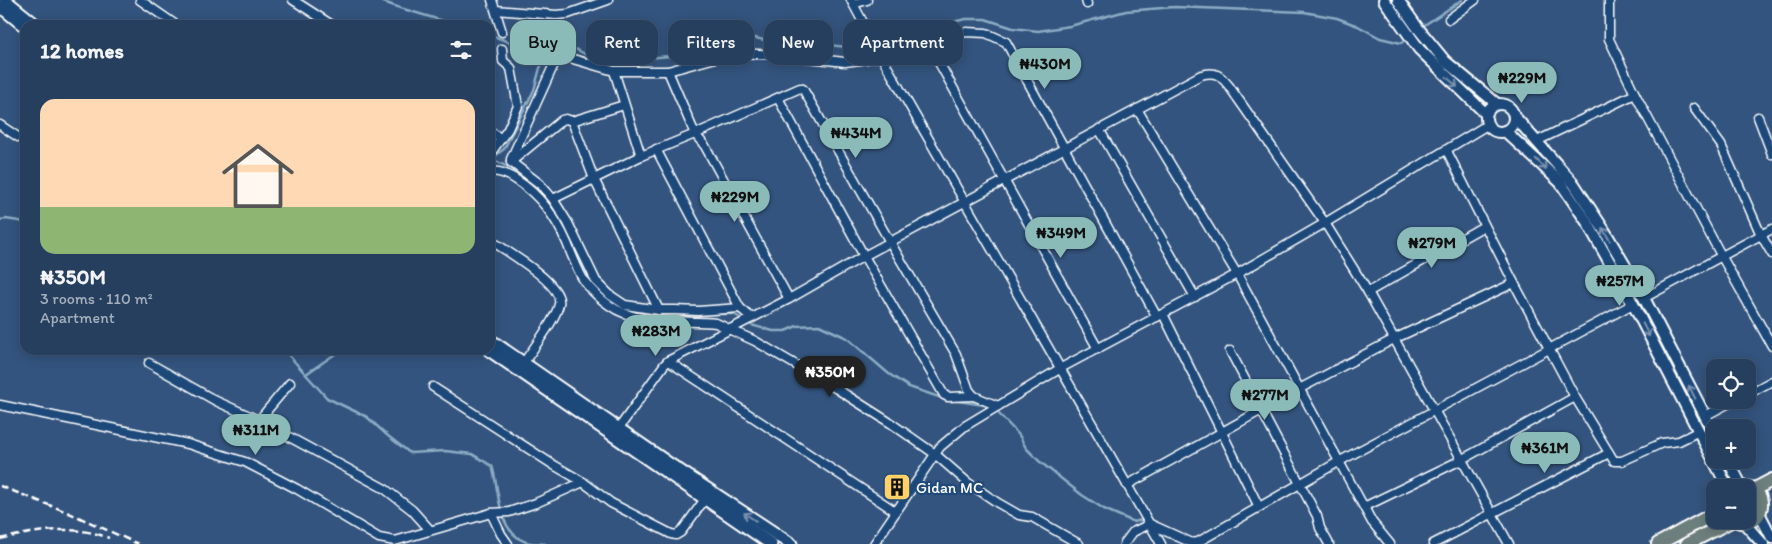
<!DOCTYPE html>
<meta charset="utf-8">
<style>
body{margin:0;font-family:Itim,sans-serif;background:#324a67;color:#f1f3f6;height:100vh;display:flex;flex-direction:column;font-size:19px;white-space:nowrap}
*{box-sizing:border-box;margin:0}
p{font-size:16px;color:#a4afbc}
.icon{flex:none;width:28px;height:28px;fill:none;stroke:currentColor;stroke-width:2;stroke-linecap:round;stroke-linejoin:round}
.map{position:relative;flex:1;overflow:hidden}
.sheet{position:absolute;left:20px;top:20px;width:475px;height:335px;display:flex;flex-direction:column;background:#263f5e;border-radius:15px;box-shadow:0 2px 12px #0003,0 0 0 1px #425873}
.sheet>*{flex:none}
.guide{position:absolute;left:510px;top:20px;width:475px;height:45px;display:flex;gap:10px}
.tools{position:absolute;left:1706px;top:359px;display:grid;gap:10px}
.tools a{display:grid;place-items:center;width:50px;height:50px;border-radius:10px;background:#263f5e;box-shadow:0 2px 12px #0003,0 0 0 1px #425873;font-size:25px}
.price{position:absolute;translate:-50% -42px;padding:0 11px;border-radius:18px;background:#8bbbb9;color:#111;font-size:16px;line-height:32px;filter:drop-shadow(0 1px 2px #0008)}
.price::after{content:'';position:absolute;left:50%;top:30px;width:15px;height:11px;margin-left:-8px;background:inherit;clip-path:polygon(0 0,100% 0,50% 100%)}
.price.on{background:#222;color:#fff}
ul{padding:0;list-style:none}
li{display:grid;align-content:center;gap:10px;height:265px;padding:0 20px}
li span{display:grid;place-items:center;height:155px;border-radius:15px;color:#555}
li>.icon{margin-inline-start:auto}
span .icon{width:90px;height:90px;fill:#fffc;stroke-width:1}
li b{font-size:21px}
h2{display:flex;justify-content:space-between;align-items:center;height:60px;padding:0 20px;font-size:21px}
.tag{padding:0 18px;border-radius:15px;background:#263f5e;box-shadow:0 2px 12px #0003,0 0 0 1px #425873;font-size:18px;line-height:45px}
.tag.on{background:#8bbbb9;color:#111}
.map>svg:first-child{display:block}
</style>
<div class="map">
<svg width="1772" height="544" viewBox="0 0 1772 544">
<rect width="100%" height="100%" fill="#33547e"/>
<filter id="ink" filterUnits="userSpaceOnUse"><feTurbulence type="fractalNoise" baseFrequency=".02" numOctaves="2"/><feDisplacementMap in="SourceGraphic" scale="10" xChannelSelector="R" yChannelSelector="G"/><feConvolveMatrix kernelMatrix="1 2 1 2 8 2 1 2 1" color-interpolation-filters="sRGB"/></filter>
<g filter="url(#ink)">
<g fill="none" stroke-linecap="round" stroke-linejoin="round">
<g stroke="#8cacc4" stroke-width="2.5">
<polyline points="378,0 400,8 457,25"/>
<polyline points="1420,28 1462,0"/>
<polyline points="490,35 529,49 551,52"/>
<polyline points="492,159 521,174"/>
<polyline points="490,160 504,149 534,90 540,68 546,56 557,46 568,45 585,54 600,57 637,59 681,55 716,44 735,39 755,38 774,42 809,43 866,49 939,25 966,19 985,19 1013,28 1038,31 1070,26 1126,11 1174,7 1304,12 1337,18 1358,26 1380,38 1401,43 1408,38"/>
<polyline points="535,185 554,207"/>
<polyline points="0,220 6,219 25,222"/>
<polyline points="566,227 592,281"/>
<polyline points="606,296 610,301 619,305"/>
<polyline points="626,309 662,314 734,314 751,325 773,331 785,331 797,326 819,325 847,338 889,374 909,387 945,399"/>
<path d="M284 350 327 398 367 417 388 436 410 453 445 451 472 454 492 466C500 490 496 531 526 542 531 544 539 543 545 544"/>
<polyline points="306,374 341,350"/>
<polyline points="951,400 984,405"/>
<polyline points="999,414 1019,435 1026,448 1039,461 1082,495 1104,509 1134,522 1141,520"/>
</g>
<g stroke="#fff" stroke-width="11">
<g id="minor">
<polyline points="140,0 176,25"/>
<polyline points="293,0 332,25"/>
<polyline points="492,0 502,32"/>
<polyline points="851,0 881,56 1161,544"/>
<polyline points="1086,0 1087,4"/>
<polyline points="1609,0 1609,39 1635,94 1722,257 1772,346"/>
<polyline points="853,4 867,0"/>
<polyline points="496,10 556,15 568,14 608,0"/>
<polyline points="1449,19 1475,0"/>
<polyline points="927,41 1098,349"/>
<polyline points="614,71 641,156"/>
<polyline points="668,71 695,134 705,146 789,299"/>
<polyline points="778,98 864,256 944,395 948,397 974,396"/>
<polyline points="1694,108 1721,145 1761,235 1772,254"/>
<polyline points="1137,109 1237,274 1372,522 1390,544"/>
<polyline points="1758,117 1772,154"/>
<polyline points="572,121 594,179 659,310"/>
<polyline points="0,125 18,137 25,137"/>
<polyline points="1099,129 1195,297"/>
<polyline points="490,131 501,139"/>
<polyline points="1537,141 1635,94"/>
<polyline points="656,149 740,308 752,318"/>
<polyline points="1447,151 1514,283 1575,397 1614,461 1622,461 1662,443 1679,441 1699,431"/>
<polyline points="490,154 508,129 518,106 511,68 503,61 502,49"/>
<polyline points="511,162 511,159 555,62 566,57 614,71 668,71 734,53 781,55 845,62 860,60 881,56 920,43 966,32 986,33 1006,42 1157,317"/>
<polyline points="511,162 540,184 553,199 568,223 596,281 610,295 625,305 659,310 675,310 698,311 740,308"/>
<polyline points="511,162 562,120 566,119 572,121 624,105"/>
<path d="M490 172C499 170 507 174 515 179 540 195 555 216 567 243 572 256 577 269 584 281 591 290 599 298 609 305 638 326 682 320 716 323L755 341 837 389 892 424 935 454 967 482 998 503 1019 515 1032 517 1079 544"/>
<polyline points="553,199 641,156 695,134 800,88 803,89 890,242 956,354 969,390 974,396 998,406"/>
<path d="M490 240C505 250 564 284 559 304 556 320 533 348 523 364"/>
<polyline points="1368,292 1484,226"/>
<polyline points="1644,298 1772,229"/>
<polyline points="1163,314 1259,507"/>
<polyline points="1230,351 1317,516 1320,528 1329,544"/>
<polyline points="668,361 895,511"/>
<polyline points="149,363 216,401 256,419 385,489 412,510 430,530"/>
<polyline points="433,387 552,464 583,482 611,503 671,534 676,535 681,532 705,499"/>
<polyline points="1748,394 1772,381"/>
<polyline points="0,405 188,444 245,462 297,489 379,538 395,541 491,513 509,512 536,503 583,482"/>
<polyline points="1705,416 1735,400"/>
<polyline points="259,420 290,383"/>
<path d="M616 432 664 365 668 361 789 299 864 256 1201 75C1216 71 1220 75 1229 86L1325 223 1368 292 1509 544"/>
<polyline points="1127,485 1301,388 1394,339 1514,283"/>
<polyline points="1364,507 1461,460 1575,397"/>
<polyline points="491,513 501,534 508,544"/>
<polyline points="874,544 940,447 965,426 1061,368 1237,274 1325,223 1487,125"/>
<polyline points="1124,544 1133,532 1150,524 1192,543 1198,542 1340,461 1633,304"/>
<polyline points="1433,544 1609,453"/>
</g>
</g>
<g stroke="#fff" stroke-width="14">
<g id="tertiary">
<polyline points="1384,0 1419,49 1486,114"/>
<polyline points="1398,0 1417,27 1445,61 1497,104"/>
<circle cx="1500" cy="118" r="14"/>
<polyline points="1514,116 1574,184 1604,230 1644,298 1715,435"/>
<polyline points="1505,131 1560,182 1587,222 1633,304 1728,488"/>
<polyline points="1728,460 1742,487"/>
<polyline points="1759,513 1772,538"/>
<polyline points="1744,523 1763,544"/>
</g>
</g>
<g stroke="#fff" stroke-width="15">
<g id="secondary">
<polyline points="5,0 36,25"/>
<polyline points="0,6 22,24"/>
<polyline points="490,340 668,463 791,544"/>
<polyline points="489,350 771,544"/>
</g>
</g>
<g stroke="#fff" stroke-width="16">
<g id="primary">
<polyline points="1753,490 1772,480"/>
<path d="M1734 520C1766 534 1772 481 1739 488"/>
<polyline points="1658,544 1715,513"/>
<polyline points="1687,544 1733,520"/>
</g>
</g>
<use href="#minor" stroke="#1f4a7a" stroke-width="8"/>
<use href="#tertiary" stroke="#1f4a7a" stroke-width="10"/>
<use href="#secondary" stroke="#1f4a7a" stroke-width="11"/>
<use href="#primary" stroke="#6c7f7c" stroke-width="12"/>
<g stroke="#fff" stroke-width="2.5" stroke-dasharray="8 4" stroke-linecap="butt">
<polyline points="0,486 67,512 138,544"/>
<path d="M0 539C36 531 74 524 109 538"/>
</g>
</g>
<defs><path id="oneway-shaft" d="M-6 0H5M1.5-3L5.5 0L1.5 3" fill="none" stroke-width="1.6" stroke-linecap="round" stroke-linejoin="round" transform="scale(1.25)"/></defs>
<g stroke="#7992af">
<use href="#oneway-shaft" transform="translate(1452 82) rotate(43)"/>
<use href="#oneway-shaft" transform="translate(1541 164) rotate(45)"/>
<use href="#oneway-shaft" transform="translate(1606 234) rotate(-121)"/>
<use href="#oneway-shaft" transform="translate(1646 330) rotate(63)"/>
<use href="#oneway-shaft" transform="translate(1692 392) rotate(-117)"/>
<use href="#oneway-shaft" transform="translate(750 517) rotate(-146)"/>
</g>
</g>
<defs>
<g id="building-square" transform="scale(1.4375)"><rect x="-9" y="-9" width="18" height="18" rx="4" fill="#ffd166" stroke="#1f4a7a"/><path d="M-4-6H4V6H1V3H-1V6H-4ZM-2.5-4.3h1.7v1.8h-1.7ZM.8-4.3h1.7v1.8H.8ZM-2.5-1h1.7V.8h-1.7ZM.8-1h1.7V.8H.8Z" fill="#111"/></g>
</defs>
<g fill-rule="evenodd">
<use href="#building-square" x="897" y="487"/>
</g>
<g text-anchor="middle" stroke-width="4.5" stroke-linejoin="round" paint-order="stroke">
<g font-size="16" fill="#fff" stroke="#1f4a7a" text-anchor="start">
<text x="916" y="493">Gidan MC</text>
</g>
</g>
</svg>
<div class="tools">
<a><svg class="icon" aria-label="locate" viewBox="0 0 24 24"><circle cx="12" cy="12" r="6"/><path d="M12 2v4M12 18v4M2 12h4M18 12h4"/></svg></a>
<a>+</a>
<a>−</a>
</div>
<b class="price" style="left:1045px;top:90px">₦430M</b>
<b class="price" style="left:1522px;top:104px">₦229M</b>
<b class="price" style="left:856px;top:159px">₦434M</b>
<b class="price" style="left:735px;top:223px">₦229M</b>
<b class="price" style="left:1061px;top:259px">₦349M</b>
<b class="price" style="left:1432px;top:269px">₦279M</b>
<b class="price" style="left:1620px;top:307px">₦257M</b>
<b class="price" style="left:656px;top:357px">₦283M</b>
<b class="price on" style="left:830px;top:398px">₦350M</b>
<b class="price" style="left:1265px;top:421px">₦277M</b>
<b class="price" style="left:256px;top:456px">₦311M</b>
<b class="price" style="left:1545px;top:474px">₦361M</b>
<div class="guide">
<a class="tag on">Buy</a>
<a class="tag">Rent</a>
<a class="tag">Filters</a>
<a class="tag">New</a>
<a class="tag">Apartment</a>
</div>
<section class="sheet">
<h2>12 homes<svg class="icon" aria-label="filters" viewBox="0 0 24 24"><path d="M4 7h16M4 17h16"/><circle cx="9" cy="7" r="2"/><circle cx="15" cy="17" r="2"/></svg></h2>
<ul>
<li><span style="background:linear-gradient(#ffd9b3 70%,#8fb573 0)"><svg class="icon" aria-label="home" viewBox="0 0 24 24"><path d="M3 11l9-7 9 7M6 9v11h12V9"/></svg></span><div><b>₦350M</b><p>3 rooms · 110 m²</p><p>Apartment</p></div></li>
</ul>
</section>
</div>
